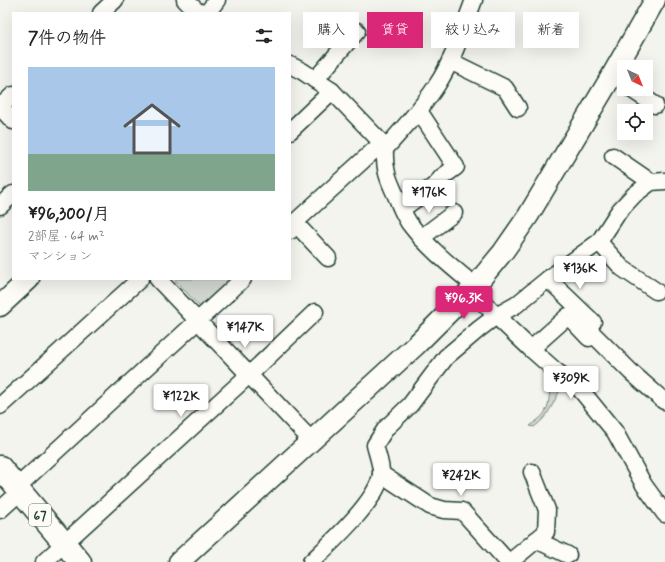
<!DOCTYPE html>
<html lang="ja">
<meta charset="utf-8">
<style>
body{margin:0;font-family:Mynerve,"Klee One",sans-serif;background:#f2f2f2;color:#222;height:100vh;display:flex;flex-direction:column;font-size:15px;white-space:nowrap}
*{box-sizing:border-box;margin:0}
p{font-size:13px;color:#767676}
.icon{flex:none;width:22px;height:22px;fill:none;stroke:currentColor;stroke-width:2;stroke-linecap:round;stroke-linejoin:round}
.map{position:relative;flex:1;overflow:hidden}
.side{position:absolute;left:12px;top:12px;width:279px;height:268px;display:flex;flex-direction:column;background:#fff;border-radius:0px;box-shadow:0 4px 16px #0002}
.side>*{flex:none}
.top-card{position:absolute;left:303px;top:12px;width:302px;height:36px;display:flex;gap:8px}
.needle{width:26px;rotate:137deg}
.controls{position:absolute;left:617px;top:60px;display:grid;gap:8px}
.controls a{display:grid;place-items:center;width:36px;height:36px;border-radius:0px;background:#fff;box-shadow:0 4px 16px #0002;font-size:20px}
.price{position:absolute;translate:-50% -34px;padding:0 9px;border-radius:4px;background:#fff;color:#222;font-size:13px;line-height:26px;filter:drop-shadow(0 1px 2px #0008)}
.price::after{content:'';position:absolute;left:50%;top:24px;width:12px;height:9px;margin-left:-6px;background:inherit;clip-path:polygon(0 0,100% 0,50% 100%)}
.price.current{background:#db2777;color:#fff}
ul{padding:0;list-style:none}
li{display:grid;align-content:center;gap:8px;height:212px;padding:0 16px}
li span{display:grid;place-items:center;height:124px;border-radius:0px;color:#555}
li>.icon{margin-inline-start:auto}
span .icon{width:72px;height:72px;fill:#fffc;stroke-width:1}
li b{font-size:17px}
h2{display:flex;justify-content:space-between;align-items:center;height:48px;padding:0 16px;font-size:17px}
.tag{padding:0 14px;border-radius:0px;background:#fff;box-shadow:0 4px 16px #0002;font-size:14px;line-height:36px}
.tag.current{background:#db2777;color:#fff}
.map>svg:first-child{display:block}
</style>
<div class="map">
<svg width="665" height="562" viewBox="0 0 665 562">
<rect width="100%" height="100%" fill="#f4f4ef"/>
<filter id="ink" filterUnits="userSpaceOnUse"><feTurbulence type="fractalNoise" baseFrequency=".025" numOctaves="2"/><feDisplacementMap in="SourceGraphic" scale="8" xChannelSelector="R" yChannelSelector="G"/><feConvolveMatrix kernelMatrix="1 2 1 2 8 2 1 2 1" color-interpolation-filters="sRGB"/></filter>
<g filter="url(#ink)">
<g fill="#d1d6d1" stroke="#788a82">
<polygon points="174,279 226,279 229,283 203,307 200,307"/>
<path d="M557 376 564 383C554 399 551 415 534 427L530 426C536 421 543 417 546 410 549 407 550 387 551 381Z"/>
</g>
<g fill="none" stroke-linecap="round" stroke-linejoin="round">
<g stroke="#1f3d34" stroke-width="19">
<g id="minor">
<polyline points="185,0 197,11 203,13"/>
<path d="M474 0C463 28 454 59 437 85 422 108 404 128 385 149 384 170 388 179 397 198 400 206 404 215 409 223 427 247 452 267 475 286"/>
<polyline points="101,13 115,0"/>
<polyline points="207,13 217,0"/>
<polyline points="450,61 505,88 518,108"/>
<polyline points="290,65 302,71 332,91 382,143 385,149"/>
<polyline points="315,80 357,31"/>
<polyline points="631,89 655,105"/>
<polyline points="0,107 13,121"/>
<polyline points="0,107 13,95"/>
<polyline points="290,131 332,91"/>
<polyline points="613,156 651,182"/>
<polyline points="0,206 13,194"/>
<polyline points="402,209 434,186 442,177 456,167 419,111"/>
<polyline points="295,223 328,258"/>
<polyline points="290,231 293,224 382,143"/>
<polyline points="421,238 454,213"/>
<polyline points="599,242 622,268 656,291"/>
<polyline points="158,279 311,440"/>
<polyline points="548,279 593,322"/>
<polyline points="472,290 496,316 531,349 557,372 580,389 615,432 644,485 665,514"/>
<polyline points="531,349 568,316 589,338 593,334 631,372 664,401"/>
<polyline points="0,406 140,279"/>
<polyline points="381,474 430,506 444,510 462,511 508,562"/>
<polyline points="17,487 243,279"/>
<polyline points="0,510 20,492"/>
<polyline points="536,540 568,555"/>
<polyline points="44,562 250,374 315,312"/>
<path d="M311 562C331 543 377 501 381 475 382 466 377 454 375 445L386 428 410 405 446 357 479 329 496 316 516 305 548 279 599 242 619 211 634 195 651 182 665 181"/>
<polyline points="510,562 546,532 547,510 532,472"/>
</g>
</g>
<g stroke="#1f3d34" stroke-width="23">
<g id="tertiary">
<polyline points="0,306 29,279"/>
<polyline points="179,562 416,345 475,286 503,252 528,216 611,77 655,0"/>
</g>
</g>
<g stroke="#1f3d34" stroke-width="25">
<polyline id="primary" points="0,467 80,562"/>
</g>
<use href="#minor" stroke="#fdfcf7" stroke-width="16"/>
<use href="#tertiary" stroke="#fdfcf7" stroke-width="20"/>
<use href="#primary" stroke="#fdfcf7" stroke-width="22"/>
</g>
</g>
<g text-anchor="middle" stroke-width="3" stroke-linejoin="round" paint-order="stroke">
<rect fill="#fdfcf7" stroke="#62766e" stroke-width="1" x="29" y="504" width="22" height="22" rx="3"/>
<g font-size="13" font-weight="bold" fill="#1f3d34">
<text x="40" y="520">67</text>
</g>
</g>
</svg>
<div class="controls">
<a><svg class="needle" viewBox="-14 -14 28 28"><path d="M0-13l5 13h-10z" fill="#e53935"/><path d="M0 13l5-13h-10z" fill="#767676"/></svg></a>
<a><svg class="icon" aria-label="locate" viewBox="0 0 24 24"><circle cx="12" cy="12" r="6"/><path d="M12 2v4M12 18v4M2 12h4M18 12h4"/></svg></a>
</div>
<b class="price" style="left:429px;top:214px">¥176K</b>
<b class="price" style="left:580px;top:290px">¥136K</b>
<b class="price current" style="left:464px;top:320px">¥96.3K</b>
<b class="price" style="left:245px;top:349px">¥147K</b>
<b class="price" style="left:571px;top:400px">¥309K</b>
<b class="price" style="left:181px;top:418px">¥122K</b>
<b class="price" style="left:461px;top:497px">¥242K</b>
<div class="top-card">
<a class="tag">購入</a>
<a class="tag current">賃貸</a>
<a class="tag">絞り込み</a>
<a class="tag">新着</a>
</div>
<section class="side">
<h2>7件の物件<svg class="icon" aria-label="filters" viewBox="0 0 24 24"><path d="M4 7h16M4 17h16"/><circle cx="9" cy="7" r="2"/><circle cx="15" cy="17" r="2"/></svg></h2>
<ul>
<li><span style="background:linear-gradient(#a9c7e8 70%,#7fa58c 0)"><svg class="icon" aria-label="home" viewBox="0 0 24 24"><path d="M3 11l9-7 9 7M6 9v11h12V9"/></svg></span><div><b>¥96,300/月</b><p>2部屋 · 64 m²</p><p>マンション</p></div></li>
</ul>
</section>
</div>
